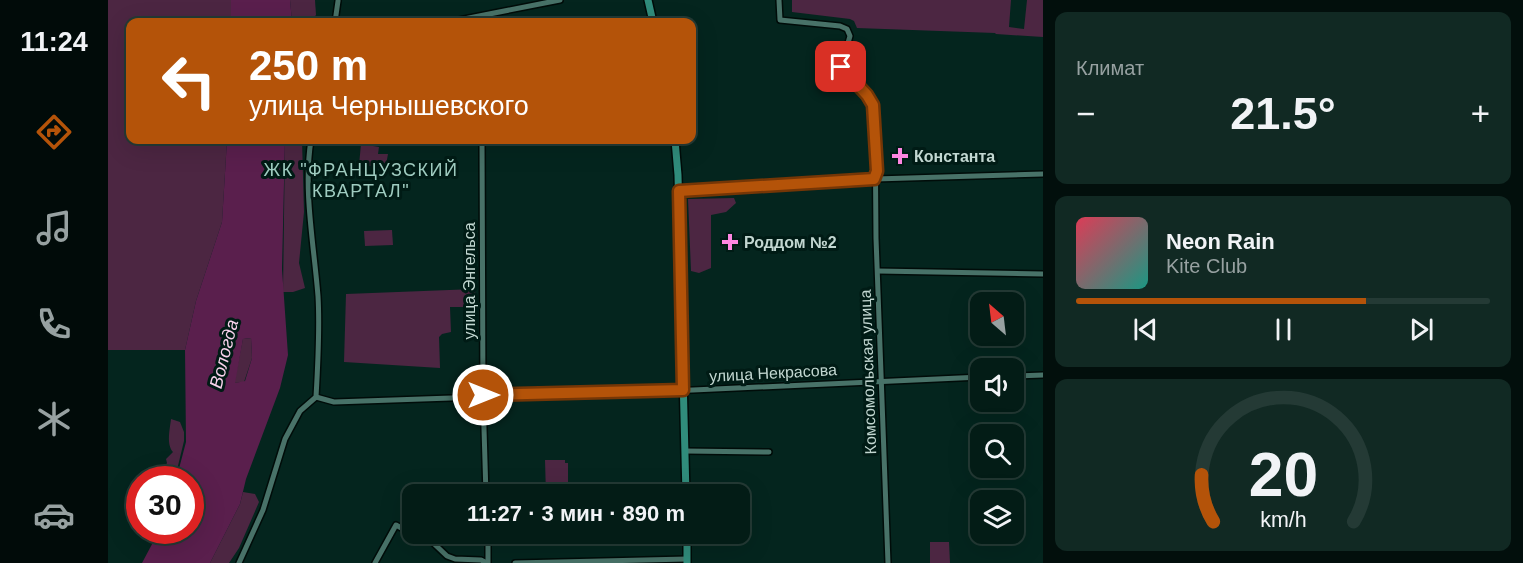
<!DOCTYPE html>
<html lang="ru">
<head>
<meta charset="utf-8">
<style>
	body { margin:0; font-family:Arial,sans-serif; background:#112923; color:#f1f3f6; height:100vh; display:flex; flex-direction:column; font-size:22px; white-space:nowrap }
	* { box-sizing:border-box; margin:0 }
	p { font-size:20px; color:#97a1a1 }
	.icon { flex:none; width:33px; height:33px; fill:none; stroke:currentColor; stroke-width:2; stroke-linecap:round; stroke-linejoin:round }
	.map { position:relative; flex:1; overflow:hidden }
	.side { display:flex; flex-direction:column; gap:12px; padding:12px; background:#020f0c; width:480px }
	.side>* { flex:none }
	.guide { position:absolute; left:18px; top:18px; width:570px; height:126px; border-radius:12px; box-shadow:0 6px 24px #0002,0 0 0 2px #243a35; background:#b45309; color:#fff; overflow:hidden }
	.needle { width:39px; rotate:332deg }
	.tools { position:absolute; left:862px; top:292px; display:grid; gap:12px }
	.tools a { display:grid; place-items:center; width:54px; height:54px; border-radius:12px; background:#031c16; box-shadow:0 6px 24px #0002,0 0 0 2px #243a35; font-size:30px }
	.speed { position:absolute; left:18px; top:466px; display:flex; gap:12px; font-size:30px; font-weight:700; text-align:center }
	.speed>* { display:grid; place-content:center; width:78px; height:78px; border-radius:50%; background:#031c16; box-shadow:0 6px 24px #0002,0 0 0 2px #243a35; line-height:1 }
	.speed .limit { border:9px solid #d22; background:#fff; color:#111 }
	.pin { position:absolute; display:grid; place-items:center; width:51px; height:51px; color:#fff; margin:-26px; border-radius:12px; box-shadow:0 3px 9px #0006 }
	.me { position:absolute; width:66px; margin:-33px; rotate:90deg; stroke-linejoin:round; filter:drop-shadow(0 0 4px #0008) }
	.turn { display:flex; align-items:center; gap:21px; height:126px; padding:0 24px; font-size:27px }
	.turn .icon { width:78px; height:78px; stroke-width:2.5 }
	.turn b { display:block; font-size:42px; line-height:51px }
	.big { font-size:45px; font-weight:700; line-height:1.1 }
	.side .tile { flex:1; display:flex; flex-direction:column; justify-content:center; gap:9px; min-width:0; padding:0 21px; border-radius:12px; background:#112923 }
	.side .dial { align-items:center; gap:0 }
	.dial svg { height:156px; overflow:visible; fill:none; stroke:#243a35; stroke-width:7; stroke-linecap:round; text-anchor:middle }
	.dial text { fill:#f1f3f6; stroke:none }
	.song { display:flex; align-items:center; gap:18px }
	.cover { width:72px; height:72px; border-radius:9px; background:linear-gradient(135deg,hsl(350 70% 55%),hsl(170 70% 35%)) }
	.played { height:6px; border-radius:3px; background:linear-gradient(90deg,#b45309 70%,#243a35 70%) }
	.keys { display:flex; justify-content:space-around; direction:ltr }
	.heat { display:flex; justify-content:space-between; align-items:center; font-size:33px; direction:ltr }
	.trip { position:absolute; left:294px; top:484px; width:348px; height:60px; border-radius:12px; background:#031c16; box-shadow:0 6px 24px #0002,0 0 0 2px #243a35; font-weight:700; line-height:60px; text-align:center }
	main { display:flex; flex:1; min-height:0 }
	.menu { display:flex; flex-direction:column; width:108px; justify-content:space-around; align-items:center; background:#010b09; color:#97a1a1 }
	.menu .icon { width:42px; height:42px }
	.menu .active { color:#b45309 }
	.menu b { font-size:27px; color:#f1f3f6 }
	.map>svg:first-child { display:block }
</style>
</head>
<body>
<main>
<nav class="menu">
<b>11:24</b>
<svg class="icon active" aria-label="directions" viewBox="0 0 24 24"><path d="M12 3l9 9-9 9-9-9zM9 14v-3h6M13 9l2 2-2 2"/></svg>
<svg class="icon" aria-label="music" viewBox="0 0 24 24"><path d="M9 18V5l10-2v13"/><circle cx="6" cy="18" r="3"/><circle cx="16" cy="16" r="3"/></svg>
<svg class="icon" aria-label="phone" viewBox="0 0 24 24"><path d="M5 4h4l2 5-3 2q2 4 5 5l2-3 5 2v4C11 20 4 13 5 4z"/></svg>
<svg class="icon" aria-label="climate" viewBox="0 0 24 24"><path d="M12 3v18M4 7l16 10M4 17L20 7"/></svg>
<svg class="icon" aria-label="car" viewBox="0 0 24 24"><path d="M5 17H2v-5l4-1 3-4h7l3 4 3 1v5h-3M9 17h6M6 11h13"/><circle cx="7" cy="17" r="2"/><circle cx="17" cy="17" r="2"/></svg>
</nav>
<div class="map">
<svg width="935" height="563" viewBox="0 0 935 563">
	<rect width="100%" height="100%" fill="#04251e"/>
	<g fill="#4c2642">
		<polygon points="0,0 123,0 123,22 22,22 22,140 119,140 114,222 88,301 77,350 0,350"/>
		<polygon points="182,0 207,0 208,15 202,22 184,22"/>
		<polygon points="684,0 903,0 901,27 916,29 919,0 935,0 935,37 888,34 887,33 749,28 746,21 742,19 684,12"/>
		<polygon points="177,140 194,140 196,212 191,263 197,288 185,292 175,292"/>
		<polygon points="253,144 271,147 270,154 280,154 278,165 273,167 251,165"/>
		<polygon points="626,198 628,203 618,212 603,215 603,268 591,273 583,271 580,199"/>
		<polygon points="284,230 285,245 257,246 256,231"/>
		<polygon points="367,289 368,307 342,307 343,332 334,334 331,337 332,368 236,362 238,294"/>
		<polygon points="143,338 144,358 136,382 126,383 135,339"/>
		<path d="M63,419L72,422L76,432V441L67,478L65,480H44L52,475L59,463L58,459L65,452C58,444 62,429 63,419Z"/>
		<polygon points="437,460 457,460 457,463 460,463 460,495 457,495 457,492 441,493 441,495 438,495"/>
		<polygon points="135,492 147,494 151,502 131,548 121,563 102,563 132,504"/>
		<polygon points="822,542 841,542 842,563 822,563"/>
	</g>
	<g fill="#5a1f4d" fill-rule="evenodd">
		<polygon points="123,0 182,0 184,22 123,22"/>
		<path d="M119,140H177L174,269L180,355L172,388L138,479L132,504L102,563H34L51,531H82V480H68L78,442L77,350L88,301L114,222ZM143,338L144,358L137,381L127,383L135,339Z"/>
	</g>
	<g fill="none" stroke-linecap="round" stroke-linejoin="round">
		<g stroke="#000c09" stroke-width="8">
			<g id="minor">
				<polyline points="671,0 672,20 732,26 739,29 742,36 733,67 759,95 767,112 768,238 780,563"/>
				<polyline points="227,22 230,1"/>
				<polyline points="349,22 351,20 452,0"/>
				<polyline points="374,140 375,395 378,495"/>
				<polyline points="571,191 767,179 935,174"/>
				<polyline points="770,271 935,274"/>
				<polyline points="906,376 935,375"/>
				<polyline points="208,397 226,402 585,390 873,377"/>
				<polyline points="577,451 661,452"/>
				<polyline points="305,534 321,539 339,556 347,559 373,560 379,563"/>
				<polyline points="380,534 380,563"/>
				<path d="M131,563L155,510L177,439L192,411L208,397C210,363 212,329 210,296C206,245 195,190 203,140"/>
				<polyline points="267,563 288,525 304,534"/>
				<polyline points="407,563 579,559"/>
			</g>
		</g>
		<g stroke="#000c09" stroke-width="10">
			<g id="major">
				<polyline points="540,0 545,22"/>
				<polyline points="567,140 570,175 578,495"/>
				<polyline points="579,534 579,563"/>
			</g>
		</g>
		<use href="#minor" stroke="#487268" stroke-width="5"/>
		<use href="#major" stroke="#308c7b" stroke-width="7"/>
	</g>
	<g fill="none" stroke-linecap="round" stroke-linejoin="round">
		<g stroke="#753606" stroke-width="15">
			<polyline id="route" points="375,395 575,390 571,191 766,179 769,171 765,105 759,95 733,67"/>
		</g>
		<use href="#route" stroke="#b45309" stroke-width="10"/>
	</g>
	<g fill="#fe86e1" stroke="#001b15" stroke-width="2">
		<path d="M789 147h6v6h6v6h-6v6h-6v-6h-6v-6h6z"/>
		<path d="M619 233h6v6h6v6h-6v6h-6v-6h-6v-6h6z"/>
	</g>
	<g text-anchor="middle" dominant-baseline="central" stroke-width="6" stroke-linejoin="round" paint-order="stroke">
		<g font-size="16" font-weight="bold" fill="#c2d7d1" stroke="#001b15" text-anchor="start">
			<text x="806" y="156">Константа</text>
			<text x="636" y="242">Роддом №2</text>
		</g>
		<g font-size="16" fill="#c2d7d1" stroke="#001b15">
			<text transform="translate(361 281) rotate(-90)">улица Энгельса</text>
			<text transform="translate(760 372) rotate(-92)">Комсомольская улица</text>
			<text transform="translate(665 373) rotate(-3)">улица Некрасова</text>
		</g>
		<g font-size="18" letter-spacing="1.5" fill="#9fccc0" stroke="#001b15">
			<text x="253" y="170">ЖК "ФРАНЦУЗСКИЙ<tspan x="253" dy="21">КВАРТАЛ"</tspan></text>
		</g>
		<g font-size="18" font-style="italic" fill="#f8d2ec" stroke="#001b15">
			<text transform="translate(116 354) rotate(-76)">Вологда</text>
		</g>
	</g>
</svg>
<div class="tools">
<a><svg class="needle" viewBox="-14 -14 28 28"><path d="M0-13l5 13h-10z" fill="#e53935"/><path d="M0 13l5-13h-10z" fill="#97a1a1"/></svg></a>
<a><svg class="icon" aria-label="sound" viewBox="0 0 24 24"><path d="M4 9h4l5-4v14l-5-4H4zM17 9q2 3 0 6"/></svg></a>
<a><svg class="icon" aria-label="search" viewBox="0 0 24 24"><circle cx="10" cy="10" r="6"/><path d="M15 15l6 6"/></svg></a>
<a><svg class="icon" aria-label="layers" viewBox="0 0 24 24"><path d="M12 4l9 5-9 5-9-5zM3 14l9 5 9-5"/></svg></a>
</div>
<div class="speed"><div class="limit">30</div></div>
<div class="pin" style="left:733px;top:67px;background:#d93025"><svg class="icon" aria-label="arrive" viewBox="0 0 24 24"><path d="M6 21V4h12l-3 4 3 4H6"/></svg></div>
<svg class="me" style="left:375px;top:395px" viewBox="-20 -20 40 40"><circle r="17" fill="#b45309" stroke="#fff" stroke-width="3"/><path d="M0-11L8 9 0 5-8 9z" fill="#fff"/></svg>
<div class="trip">11:27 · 3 мин · 890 m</div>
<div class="guide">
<div class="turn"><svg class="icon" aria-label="left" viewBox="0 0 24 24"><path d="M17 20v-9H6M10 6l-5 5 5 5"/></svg><div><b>250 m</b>улица Чернышевского</div></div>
</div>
</div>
<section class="side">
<div class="tile"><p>Климат</p>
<div class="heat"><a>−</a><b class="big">21.5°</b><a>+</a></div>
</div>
<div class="tile">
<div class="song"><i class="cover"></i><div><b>Neon Rain</b><p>Kite Club</p></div></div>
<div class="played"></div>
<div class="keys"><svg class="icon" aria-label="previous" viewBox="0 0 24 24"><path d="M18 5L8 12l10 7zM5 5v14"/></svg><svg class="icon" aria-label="pause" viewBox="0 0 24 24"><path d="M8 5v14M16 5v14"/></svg><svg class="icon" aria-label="next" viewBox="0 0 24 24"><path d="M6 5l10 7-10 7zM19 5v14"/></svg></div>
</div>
<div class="tile dial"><svg viewBox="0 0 100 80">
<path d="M14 69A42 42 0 1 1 86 69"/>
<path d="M14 69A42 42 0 0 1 8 45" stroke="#b45309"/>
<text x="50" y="56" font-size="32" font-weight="700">20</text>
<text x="50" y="72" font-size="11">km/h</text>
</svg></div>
</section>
</main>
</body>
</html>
